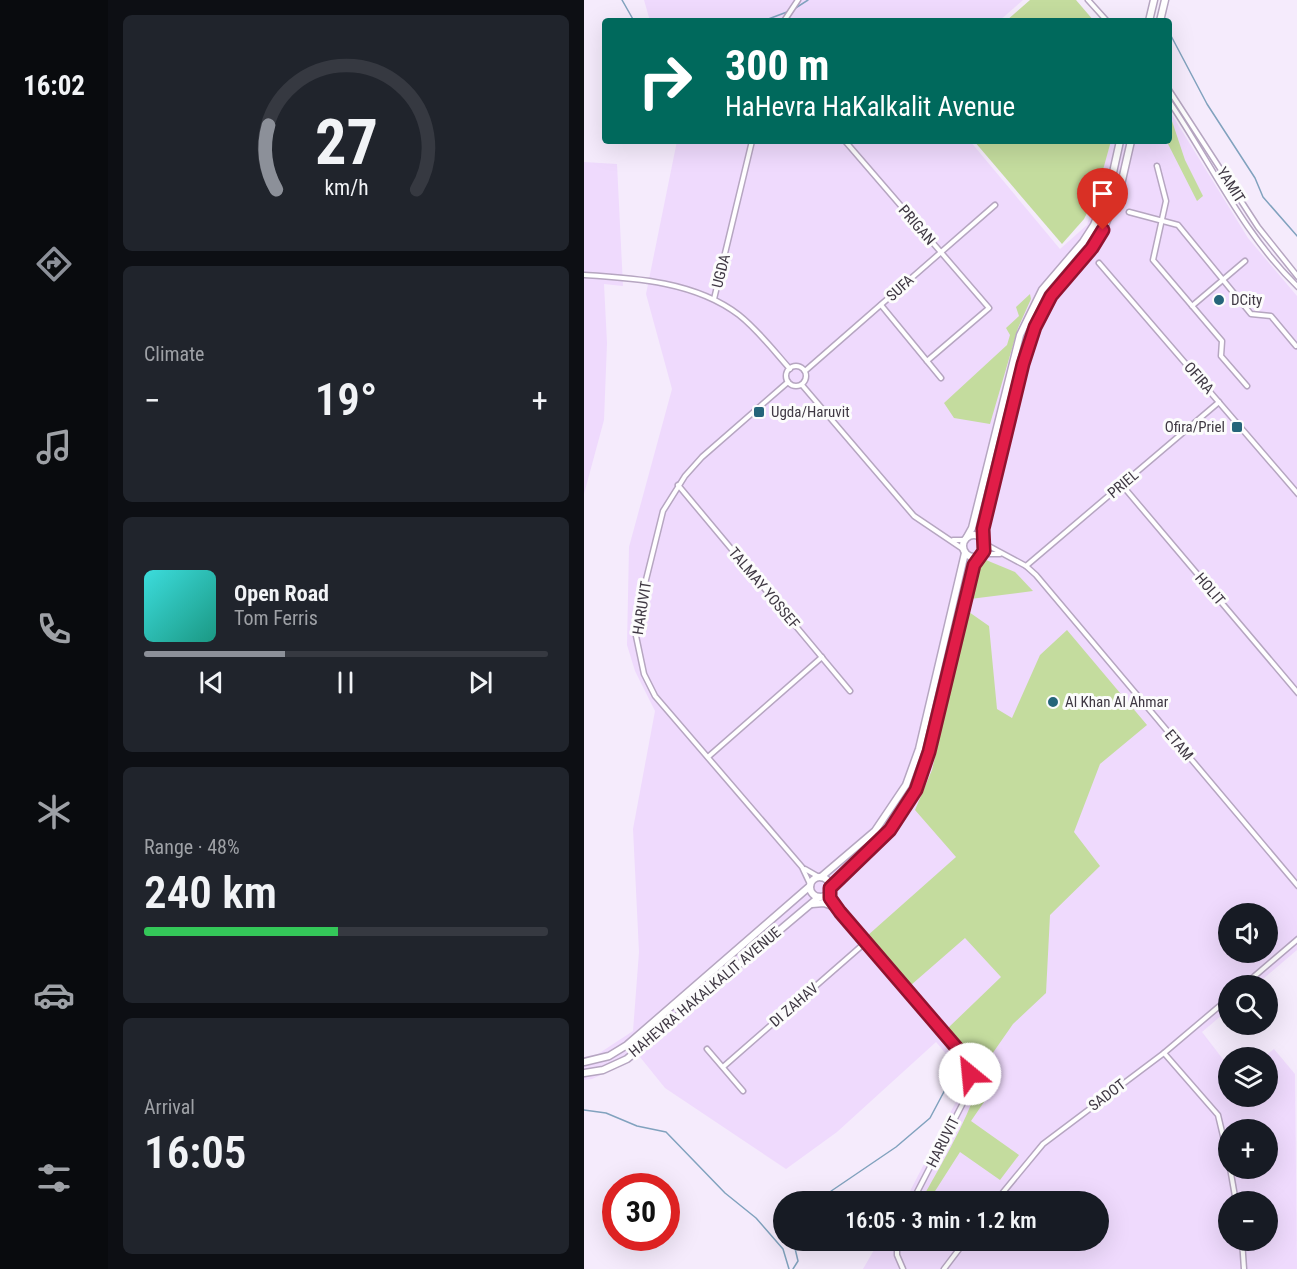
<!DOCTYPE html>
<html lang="en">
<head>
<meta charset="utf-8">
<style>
	body { margin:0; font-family:"Roboto Condensed",sans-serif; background:#20242c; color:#f1f3f6; height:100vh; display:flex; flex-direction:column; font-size:22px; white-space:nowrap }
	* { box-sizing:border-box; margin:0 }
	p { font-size:20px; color:#9ea1a6 }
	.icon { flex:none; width:33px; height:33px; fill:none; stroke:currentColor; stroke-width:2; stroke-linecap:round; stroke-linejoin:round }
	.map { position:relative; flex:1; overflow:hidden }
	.details { display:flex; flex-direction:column; gap:15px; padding:15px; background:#0d0f14; width:476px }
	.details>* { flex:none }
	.banner { position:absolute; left:18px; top:18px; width:570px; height:126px; border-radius:6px; box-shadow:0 6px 24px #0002; background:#00695c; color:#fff; overflow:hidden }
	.tools { position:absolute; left:634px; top:903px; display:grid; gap:12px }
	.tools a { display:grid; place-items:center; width:60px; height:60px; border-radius:50%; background:#171b24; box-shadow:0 6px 24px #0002; font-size:30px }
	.speed { position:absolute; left:18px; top:1173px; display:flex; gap:12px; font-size:30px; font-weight:700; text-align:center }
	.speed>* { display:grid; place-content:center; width:78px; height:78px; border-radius:50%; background:#171b24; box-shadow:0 6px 24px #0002; line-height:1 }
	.speed .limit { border:9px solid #d22; background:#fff; color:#111 }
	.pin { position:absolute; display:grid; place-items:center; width:51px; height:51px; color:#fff; margin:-62px -26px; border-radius:50% 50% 50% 0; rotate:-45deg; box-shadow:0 0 6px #0007 }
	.pin .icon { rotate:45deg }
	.me { position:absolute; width:66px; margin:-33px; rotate:332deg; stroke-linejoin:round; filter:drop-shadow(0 0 4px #0008) }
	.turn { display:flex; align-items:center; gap:21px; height:126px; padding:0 24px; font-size:27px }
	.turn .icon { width:78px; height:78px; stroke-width:2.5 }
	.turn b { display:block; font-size:42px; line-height:51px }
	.big { font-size:45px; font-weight:600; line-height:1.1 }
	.details .card { flex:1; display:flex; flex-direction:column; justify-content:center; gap:9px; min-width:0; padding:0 21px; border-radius:9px; background:#20242c }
	.details .dial { align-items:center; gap:0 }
	.dial svg { height:156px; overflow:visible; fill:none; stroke:#363941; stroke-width:7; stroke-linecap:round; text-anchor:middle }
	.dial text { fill:#f1f3f6; stroke:none }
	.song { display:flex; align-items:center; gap:18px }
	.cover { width:72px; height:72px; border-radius:9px; background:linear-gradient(135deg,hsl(180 70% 55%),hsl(170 70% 35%)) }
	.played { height:6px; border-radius:3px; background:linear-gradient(90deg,#8c9099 35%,#363941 35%) }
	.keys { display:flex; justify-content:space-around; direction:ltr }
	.heat { display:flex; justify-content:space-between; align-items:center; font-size:33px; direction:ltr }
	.charge { height:9px; border-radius:4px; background:linear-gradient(90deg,#34c759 48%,#363941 0) }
	.trip { position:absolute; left:189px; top:1191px; width:336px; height:60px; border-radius:30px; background:#171b24; box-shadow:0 6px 24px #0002; font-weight:600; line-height:60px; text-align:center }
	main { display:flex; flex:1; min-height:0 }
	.tab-bar { display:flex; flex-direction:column; width:108px; justify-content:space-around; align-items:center; background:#090b0e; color:#9ea1a6 }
	.tab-bar .icon { width:42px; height:42px }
	.tab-bar .current { color:#8c9099 }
	.tab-bar b { font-size:27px; color:#f1f3f6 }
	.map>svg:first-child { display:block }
</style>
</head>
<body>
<main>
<nav class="tab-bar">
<b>16:02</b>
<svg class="icon current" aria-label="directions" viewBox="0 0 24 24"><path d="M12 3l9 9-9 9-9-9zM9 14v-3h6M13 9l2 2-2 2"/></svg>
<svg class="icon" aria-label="music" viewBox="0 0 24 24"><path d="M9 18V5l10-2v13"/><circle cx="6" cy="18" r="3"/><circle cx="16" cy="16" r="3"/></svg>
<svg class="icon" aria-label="phone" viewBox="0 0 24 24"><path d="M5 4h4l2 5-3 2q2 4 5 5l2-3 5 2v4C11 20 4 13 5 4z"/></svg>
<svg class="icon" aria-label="climate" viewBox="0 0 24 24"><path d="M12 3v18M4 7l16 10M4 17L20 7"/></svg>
<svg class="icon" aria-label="car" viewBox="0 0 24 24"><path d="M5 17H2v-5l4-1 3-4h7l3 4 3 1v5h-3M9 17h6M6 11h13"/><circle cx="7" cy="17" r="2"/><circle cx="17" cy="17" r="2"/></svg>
<svg class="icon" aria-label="filters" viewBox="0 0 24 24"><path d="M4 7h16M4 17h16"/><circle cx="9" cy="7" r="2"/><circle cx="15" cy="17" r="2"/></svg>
</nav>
<section class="details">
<div class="card dial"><svg viewBox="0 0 100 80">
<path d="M14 69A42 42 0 1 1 86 69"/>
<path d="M14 69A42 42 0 0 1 10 36" stroke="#8c9099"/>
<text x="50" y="56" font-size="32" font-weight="700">27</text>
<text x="50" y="72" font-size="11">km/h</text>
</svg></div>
<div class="card"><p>Climate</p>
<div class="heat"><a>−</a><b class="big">19°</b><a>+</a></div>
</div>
<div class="card">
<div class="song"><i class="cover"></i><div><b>Open Road</b><p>Tom Ferris</p></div></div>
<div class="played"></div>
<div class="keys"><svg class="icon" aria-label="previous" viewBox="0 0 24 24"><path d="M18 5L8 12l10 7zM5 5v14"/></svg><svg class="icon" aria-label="pause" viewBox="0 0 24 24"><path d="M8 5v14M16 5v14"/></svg><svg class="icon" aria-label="next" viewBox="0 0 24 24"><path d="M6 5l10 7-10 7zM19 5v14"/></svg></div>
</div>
<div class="card"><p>Range · 48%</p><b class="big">240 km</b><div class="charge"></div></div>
<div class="card"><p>Arrival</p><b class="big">16:05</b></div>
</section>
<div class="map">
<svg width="714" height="1269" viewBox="0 0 714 1269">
	<rect width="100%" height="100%" fill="#f5ebfc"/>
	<g fill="#efdafd" fill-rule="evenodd">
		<polygon points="60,0 439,0 415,21 66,21"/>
		<path d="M585,110L664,238L713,296V950L672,985L645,986V1009L618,1032L645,1067V1096H684V1058L680,1057L690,1049L711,1074L713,1269H279L290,1250L301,1241L514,1240V1202L321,1201L381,1084L374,1068L352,1042L253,1132L202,1169L81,1088L56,1057L8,1079L0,1080V1057L14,1054L49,1031L55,952L49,829L71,711L51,671L43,645L45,547L88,389L62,294L93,141H386L476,249L503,225L527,141H585ZM645,914H684V952H645ZM645,1130H684V1168H645ZM645,1202H684V1240H645Z"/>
		<polygon points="0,162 33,164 39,286 20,284 23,343 20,420 0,494"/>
	</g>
	<g fill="#c4dc9e">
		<polygon points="446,0 492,0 510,21 422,21"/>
		<polygon points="585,112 601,160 619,196 613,201 583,142"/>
		<polygon points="390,141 527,141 512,195 500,219 478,244"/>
		<polygon points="446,294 447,299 434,328 406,424 370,418 360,403 423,345 426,335 422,328 435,316 432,307"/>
		<polygon points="402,560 431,572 449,591 386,599 396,565"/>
		<path d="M385,612L405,626L413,709L428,718L456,655L483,630L563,725L516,764L490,832L516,866L466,915L462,993L429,1024L406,1057L411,1086L387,1121L435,1155L416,1180L376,1152L346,1199L348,1201H337C350,1177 398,1098 393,1075C389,1056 376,1043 364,1028L417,977L381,938L327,985L283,936L372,857L331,810L348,770Z"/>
	</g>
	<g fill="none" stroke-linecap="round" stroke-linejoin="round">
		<g stroke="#81a2be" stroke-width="1.5">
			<polyline points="38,0 50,21"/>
			<polyline points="210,9 224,0"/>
			<polyline points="179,21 203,12"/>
			<polyline points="585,32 623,104 671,178 679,197 714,237"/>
			<polyline points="0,1110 22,1113 53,1126 82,1132 141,1193 172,1218 199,1249 205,1269"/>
			<polyline points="231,1202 312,1147 346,1118 363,1086"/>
			<polyline points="209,1240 214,1261 209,1269"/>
		</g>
		<g stroke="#b6a6c1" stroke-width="7">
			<g id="street">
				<polyline points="504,0 523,21"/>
				<polyline points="200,21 214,0"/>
				<polyline points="585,90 674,227 714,277"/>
				<path d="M585,101C627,163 659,234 714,287"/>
				<polyline points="261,141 405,308 343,361"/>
				<polyline points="573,166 582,201 569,260 638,341 637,356 663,386"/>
				<polyline points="545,212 594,225 667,314 687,316 712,346"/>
				<polyline points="515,263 714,494"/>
				<path d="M0,275C52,278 112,282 155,315C174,330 190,351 206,369"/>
				<polyline points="130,299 168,141"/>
				<polyline points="297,305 357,378"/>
				<polyline points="608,306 661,261"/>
				<circle cx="212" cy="376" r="10"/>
				<polyline points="221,371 411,205"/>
				<polyline points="204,382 118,457 101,476 79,511 55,608 52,636 60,674 71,696 218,867 226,884"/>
				<polyline points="218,385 330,516 379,549"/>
				<polyline points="94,485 266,691"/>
				<polyline points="538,485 714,693"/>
				<polyline points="369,540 380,540"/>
				<polyline points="401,544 442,566 452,575 714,886"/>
				<polyline points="398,554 416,554"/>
				<polyline points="442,566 635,402"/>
				<polyline points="124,757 238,657"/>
				<polyline points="221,869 235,877"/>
				<path d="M246,890V898L256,912L372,1047C386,1065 390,1080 380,1101L328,1202"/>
				<polyline points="659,986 714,939"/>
				<polyline points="123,1049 159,1091"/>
				<polyline points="580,1053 634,1115 645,1161"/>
				<polyline points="139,1067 282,942"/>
				<polyline points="646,1168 652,1202"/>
				<polyline points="411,1202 459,1144 580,1053 645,998"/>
				<polyline points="313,1240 313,1255 319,1269"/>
				<polyline points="658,1240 660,1269"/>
				<polyline points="360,1269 382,1240"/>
			</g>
		</g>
		<g stroke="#b6a6c1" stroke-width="9">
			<g id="secondary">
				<polyline points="565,21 570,0"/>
				<polyline points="576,21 581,0"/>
				<circle cx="390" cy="546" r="11"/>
				<polyline points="383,537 388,528 436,335 458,290 499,242 510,225 526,186 536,141"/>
				<polyline points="399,540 399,529 447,339 467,296 508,248 519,230 536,189 547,141"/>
				<circle cx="236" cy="887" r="10"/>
				<polyline points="237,877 291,831 322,785 335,749 381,553"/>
				<polyline points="246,888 306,830 332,790 345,752 390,565 395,556"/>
				<polyline points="228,904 240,903 251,907"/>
				<polyline points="0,1062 25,1056 43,1045 226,886"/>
				<polyline points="0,1073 19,1070 43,1059 235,897"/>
			</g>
		</g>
		<use href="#street" stroke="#fff" stroke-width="4"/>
		<use href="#secondary" stroke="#fff" stroke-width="6"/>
	</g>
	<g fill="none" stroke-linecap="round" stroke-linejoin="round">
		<g stroke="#92132f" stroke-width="15">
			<polyline id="route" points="386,1074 384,1065 372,1047 256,912 246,898 246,888 306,830 332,790 345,752 390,565 400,551 399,529 439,364 451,327 467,296 508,248 519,230"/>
		</g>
		<use href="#route" stroke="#e11d48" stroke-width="10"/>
	</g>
	<g fill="#25657a" stroke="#fcfcfc" stroke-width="2">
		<circle cx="635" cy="300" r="6"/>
		<rect x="169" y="406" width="12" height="12" rx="3"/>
		<rect x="647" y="421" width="12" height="12" rx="3"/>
		<circle cx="469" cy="702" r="6"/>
	</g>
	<g text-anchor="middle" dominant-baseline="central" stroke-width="6" stroke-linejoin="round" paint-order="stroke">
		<g font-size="15" fill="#3f3843" stroke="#fcfcfc">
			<text transform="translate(647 185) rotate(58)">YAMIT</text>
			<text transform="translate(333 225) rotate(49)">PRIGAN</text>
			<text transform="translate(137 271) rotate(-76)">UGDA</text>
			<text transform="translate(316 288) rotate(-42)">SUFA</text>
			<text transform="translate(615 378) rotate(49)">OFIRA</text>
			<text transform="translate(539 484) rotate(-40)">PRIEL</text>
			<text transform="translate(180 588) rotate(50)">TALMAY YOSSEF</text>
			<text transform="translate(626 589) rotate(50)">HOLIT</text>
			<text transform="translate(58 608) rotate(-81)">HARUVIT</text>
			<text transform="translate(595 745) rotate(50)">ETAM</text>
			<text transform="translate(121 992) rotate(-40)">HAHEVRA HAKALKALIT AVENUE</text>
			<text transform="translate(210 1005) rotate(-41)">DI ZAHAV</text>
			<text transform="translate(523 1095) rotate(-37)">SADOT</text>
			<text transform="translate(359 1142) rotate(-63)">HARUVIT</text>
		</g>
		<g font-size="15" fill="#3f3843" stroke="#fcfcfc" text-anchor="start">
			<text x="647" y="300">DCity</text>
			<text x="187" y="412">Ugda/Haruvit</text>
			<text x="641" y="427" text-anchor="end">Ofira/Priel</text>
			<text x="481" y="702">Al Khan Al Ahmar</text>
		</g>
	</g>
</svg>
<div class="tools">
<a><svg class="icon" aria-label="sound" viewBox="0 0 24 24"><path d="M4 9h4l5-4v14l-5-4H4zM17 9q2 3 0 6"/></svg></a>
<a><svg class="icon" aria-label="search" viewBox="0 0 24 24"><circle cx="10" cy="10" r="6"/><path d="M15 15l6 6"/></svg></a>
<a><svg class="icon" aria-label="layers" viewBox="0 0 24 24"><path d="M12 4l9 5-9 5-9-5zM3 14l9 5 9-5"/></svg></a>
<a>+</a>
<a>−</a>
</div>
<div class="speed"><div class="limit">30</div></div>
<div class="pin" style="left:519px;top:230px;background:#d93025"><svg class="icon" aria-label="arrive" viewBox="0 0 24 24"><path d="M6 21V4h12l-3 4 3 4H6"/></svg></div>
<svg class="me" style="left:386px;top:1074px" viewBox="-20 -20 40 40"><circle r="19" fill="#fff"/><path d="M0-13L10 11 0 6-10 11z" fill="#e11d48"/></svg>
<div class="trip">16:05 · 3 min · 1.2 km</div>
<div class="banner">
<div class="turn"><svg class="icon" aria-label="right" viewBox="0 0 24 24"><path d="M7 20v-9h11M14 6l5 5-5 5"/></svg><div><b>300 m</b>HaHevra HaKalkalit Avenue</div></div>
</div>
</div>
</main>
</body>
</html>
